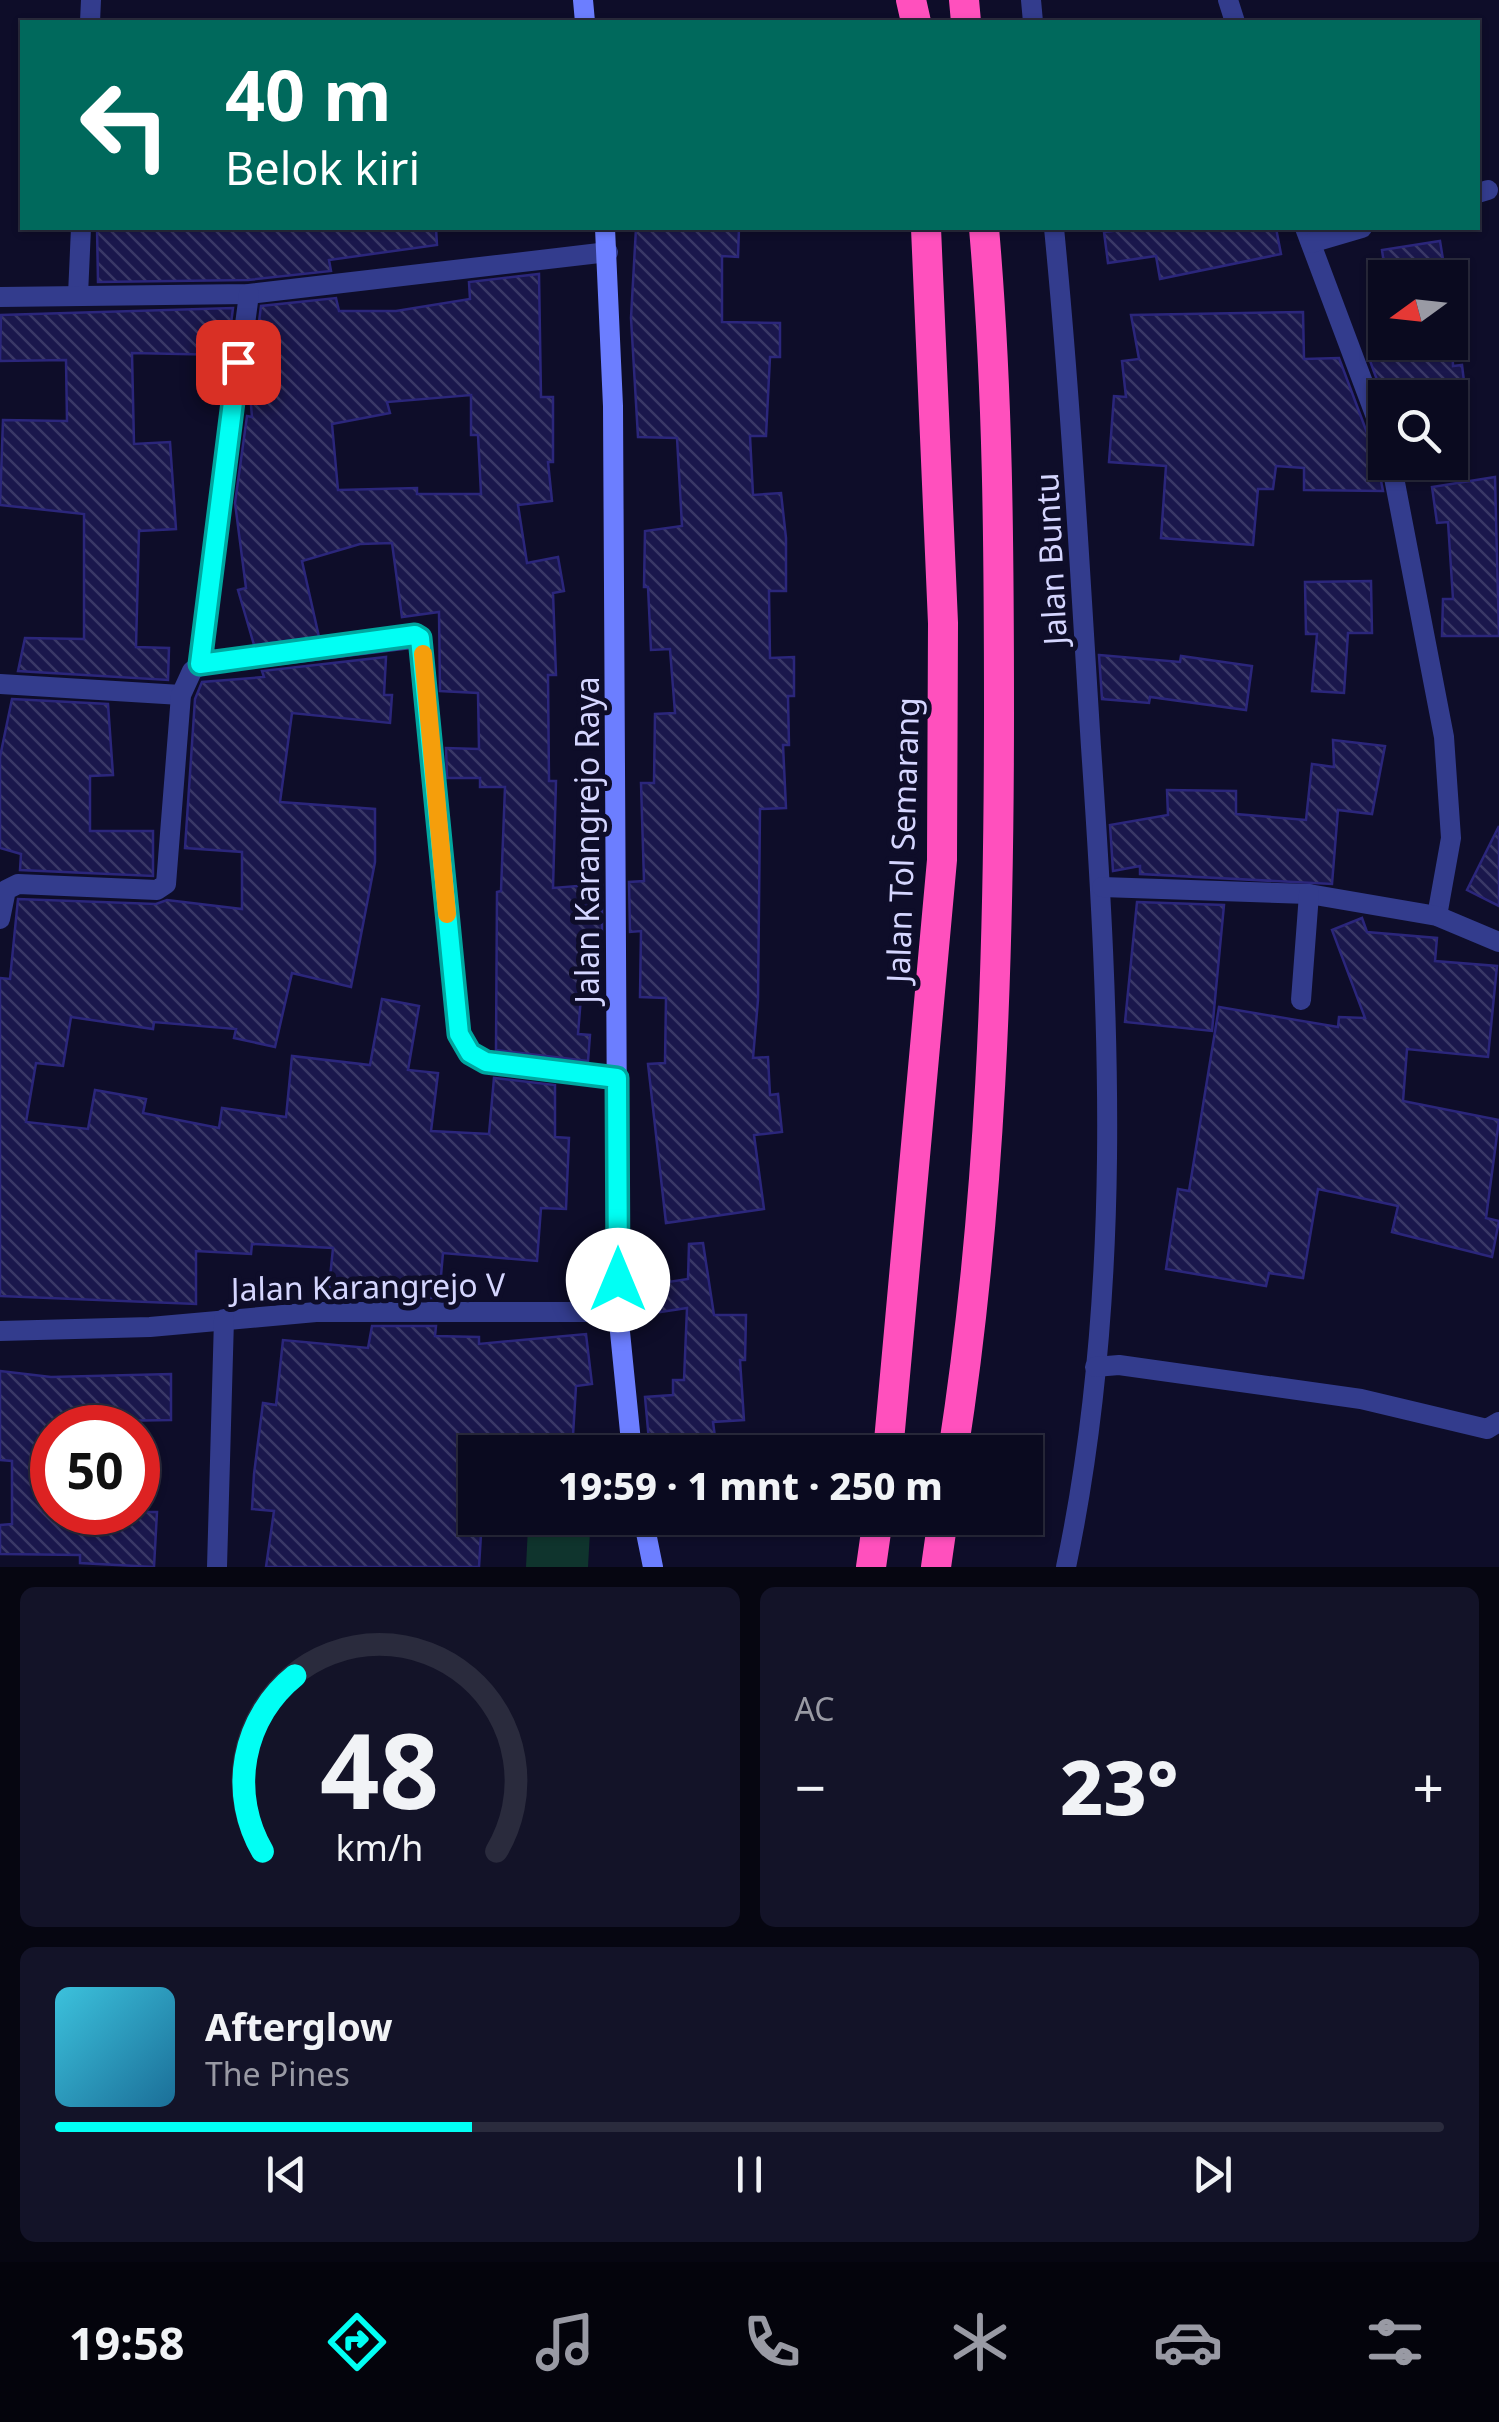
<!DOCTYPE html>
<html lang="id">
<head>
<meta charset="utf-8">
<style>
	body { margin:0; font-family:"Noto Sans",sans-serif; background:#131328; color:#f1f3f6; height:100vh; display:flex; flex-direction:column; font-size:38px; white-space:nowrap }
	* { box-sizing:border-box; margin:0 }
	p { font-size:32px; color:#999aa4 }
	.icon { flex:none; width:55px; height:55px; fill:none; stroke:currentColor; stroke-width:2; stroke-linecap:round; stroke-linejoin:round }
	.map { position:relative; height:1567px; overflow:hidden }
	.side { display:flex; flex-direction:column; gap:20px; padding:20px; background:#060611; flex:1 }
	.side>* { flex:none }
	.top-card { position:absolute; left:20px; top:20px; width:1460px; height:210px; border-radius:0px; box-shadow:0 2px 8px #0004,0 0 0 2px #2a2b3d; background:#00695c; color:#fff; overflow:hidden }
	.needle { width:65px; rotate:255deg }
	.controls { position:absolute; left:1368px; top:260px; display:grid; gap:20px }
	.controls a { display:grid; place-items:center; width:100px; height:100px; border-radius:0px; background:#0a0a1f; box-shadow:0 2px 8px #0004,0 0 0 2px #2a2b3d; font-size:50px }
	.speed { position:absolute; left:30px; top:1405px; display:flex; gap:20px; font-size:50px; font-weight:700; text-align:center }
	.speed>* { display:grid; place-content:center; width:130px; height:130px; border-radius:50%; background:#0a0a1f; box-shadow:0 2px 8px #0004,0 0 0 2px #2a2b3d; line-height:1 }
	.speed .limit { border:15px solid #d22; background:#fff; color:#111 }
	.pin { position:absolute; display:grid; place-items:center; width:85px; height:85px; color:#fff; margin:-42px; border-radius:20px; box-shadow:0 5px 15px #0006 }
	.me { position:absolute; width:110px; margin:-55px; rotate:0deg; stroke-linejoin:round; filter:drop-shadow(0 0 8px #0008) }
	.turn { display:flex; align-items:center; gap:35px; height:210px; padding:0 40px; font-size:45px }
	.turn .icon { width:130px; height:130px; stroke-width:2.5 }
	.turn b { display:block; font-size:70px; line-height:85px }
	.big { font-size:75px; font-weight:800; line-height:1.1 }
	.side .widget { flex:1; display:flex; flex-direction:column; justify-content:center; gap:15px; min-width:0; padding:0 35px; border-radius:15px; background:#131328 }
	.side .dial { align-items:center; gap:0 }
	.dial svg { height:260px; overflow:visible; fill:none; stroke:#2a2b3d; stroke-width:7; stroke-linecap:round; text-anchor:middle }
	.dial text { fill:#f1f3f6; stroke:none }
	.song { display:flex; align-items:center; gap:30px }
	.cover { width:120px; height:120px; border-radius:15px; background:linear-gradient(135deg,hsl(190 70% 55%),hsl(200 70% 35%)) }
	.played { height:10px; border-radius:5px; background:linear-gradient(90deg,#01fff4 30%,#2a2b3d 30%) }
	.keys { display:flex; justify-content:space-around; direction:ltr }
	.heat { display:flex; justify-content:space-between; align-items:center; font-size:55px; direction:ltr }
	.side .tiles { flex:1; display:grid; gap:20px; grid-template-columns:1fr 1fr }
	.widget:last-child { grid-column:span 2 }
	.trip { position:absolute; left:458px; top:1435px; width:585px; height:100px; border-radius:0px; background:#0a0a1f; box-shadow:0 2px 8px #0004,0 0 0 2px #2a2b3d; font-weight:800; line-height:100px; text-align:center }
	.menu { display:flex; height:160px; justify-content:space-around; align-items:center; background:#04040c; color:#999aa4 }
	.menu .icon { width:70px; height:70px }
	.menu .on { color:#01fff4 }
	.menu b { font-size:45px; color:#f1f3f6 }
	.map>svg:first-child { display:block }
</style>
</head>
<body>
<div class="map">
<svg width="1499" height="1567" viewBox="0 0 1499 1567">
	<defs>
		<pattern id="building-back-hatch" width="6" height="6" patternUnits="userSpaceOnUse" patternTransform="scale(2.5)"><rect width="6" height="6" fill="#1a174c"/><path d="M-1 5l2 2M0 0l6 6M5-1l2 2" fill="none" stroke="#3a3867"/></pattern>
	</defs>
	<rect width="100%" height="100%" fill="#0e0d29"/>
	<polygon fill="#0f342d" points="528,1527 590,1531 588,1567 526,1567"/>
	<g fill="url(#building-back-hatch)" stroke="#2b267b" stroke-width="2.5" fill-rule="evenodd">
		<polygon points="97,228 436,228 437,245 329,260 331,271 248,280 98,282"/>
		<polygon points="636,228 739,228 738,257 722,256 722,322 780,323 780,357 770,357 766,436 750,436 753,495 781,493 786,538 786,591 769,591 770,658 794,657 794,696 788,696 789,745 783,745 786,808 760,809 758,1000 753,1058 768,1057 770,1095 778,1094 782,1132 754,1135 764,1209 666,1223 648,1064 665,1063 666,998 640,997 641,931 630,932 629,882 644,881 641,783 654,783 655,714 675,713 670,649 651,650 648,587 644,587 645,531 682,526 677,438 638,437 631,318"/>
		<polygon points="1138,228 1276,228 1281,254 1160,279 1156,256 1108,263 1104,232"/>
		<polygon points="1440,241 1446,278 1386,278 1382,250"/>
		<path d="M539,274L541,397H553V462H548L552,501L518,505L527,563L558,557L564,591L553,593L556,675H548L549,781H556L553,888L602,884V934L586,935L578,1034L590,1035L588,1061L496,1050L497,892L501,891L505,787H480V778H447L446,748L479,749L478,693L440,691L439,612L402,617L392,543L360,544L302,561L319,637L254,645L238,590L246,588L235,503L247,416L252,417L250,393L261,306L336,298L339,311H396L470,299L469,282ZM471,395V435H478L481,494H417V488L338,490L332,424L390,413L387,402Z"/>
		<polygon points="233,308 227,355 132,353 134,444 170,442 176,529 139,531 136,647 169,648 168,680 18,671 25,638 84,639 84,514 0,505 3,420 67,421 66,360 0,361 1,315"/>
		<polygon points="1303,312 1304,359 1339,358 1372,446 1380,454 1378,465 1383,491 1304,490 1304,468 1276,466 1273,489 1258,489 1253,545 1161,538 1166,466 1109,462 1114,396 1126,397 1122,361 1139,359 1131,315"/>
		<polygon points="1387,342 1452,342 1453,366 1462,365 1466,398 1385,398 1385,402 1369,358 1388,358"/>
		<polygon points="1495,477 1499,636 1442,636 1443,599 1453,599 1448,522 1437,523 1432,487"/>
		<polygon points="1371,581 1372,633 1348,633 1344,693 1312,691 1317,634 1306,634 1305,582"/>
		<polygon points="1099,655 1180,662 1181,656 1252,666 1246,710 1150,697 1149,703 1102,699"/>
		<polygon points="386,657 384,695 392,695 390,723 292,713 280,802 375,809 375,862 351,987 292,973 275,1047 234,1038 236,1029 154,1022 153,1029 71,1017 63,1066 36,1063 26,1122 88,1129 95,1090 146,1099 143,1113 219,1128 222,1108 286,1117 292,1056 370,1065 382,999 419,1006 408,1070 438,1073 431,1131 489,1134 494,1078 555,1085 555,1137 569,1138 566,1209 541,1208 537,1261 443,1253 439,1298 376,1298 377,1293 329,1288 333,1248 252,1244 251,1254 196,1251 196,1304 0,1296 0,978 10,979 18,899 156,904 167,900 242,909 242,852 185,848 195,699 202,682 264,677 262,671"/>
		<polygon points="12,699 108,704 113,775 90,776 90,831 153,831 153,876 20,870 21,854 0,848 0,757"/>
		<polygon points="1333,740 1385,746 1372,814 1338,810 1332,884 1140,874 1140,866 1113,871 1110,825 1168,815 1167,790 1236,791 1236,814 1306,820 1312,764 1334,767"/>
		<polygon points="1499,826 1499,906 1467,890"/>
		<polygon points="1137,902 1224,905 1212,1031 1125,1022"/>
		<polygon points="1362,918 1367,932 1437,938 1435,961 1497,966 1488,1057 1407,1049 1403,1101 1499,1120 1486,1218 1499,1221 1492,1257 1392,1232 1398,1206 1318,1189 1303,1278 1269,1273 1266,1286 1166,1269 1178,1189 1189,1191 1219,1007 1338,1027 1339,1017 1365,1018 1332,930"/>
		<polygon points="703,1243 714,1315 746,1315 745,1360 740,1360 744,1420 713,1422 717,1452 650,1452 645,1397 673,1395 673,1380 684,1380 687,1308 660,1312 655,1284 688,1279 689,1244"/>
		<polygon points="372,1326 436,1326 435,1336 479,1337 479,1344 586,1334 592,1384 576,1386 572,1452 475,1452 475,1518 482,1518 479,1567 266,1567 274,1511 252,1509 254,1474 263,1403 276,1405 283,1340 368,1348"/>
		<polygon points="0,1371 51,1377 171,1374 171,1420 50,1422 43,1512 157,1512 154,1567 80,1563 80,1555 0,1554 0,1525 12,1524 12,1461 0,1460"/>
	</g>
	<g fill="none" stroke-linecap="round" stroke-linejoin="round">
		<g stroke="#333c8d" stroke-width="20">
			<polyline points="1031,0 1033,22"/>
			<polyline points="1228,0 1235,22"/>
			<polyline points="90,22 91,0"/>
			<polyline points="1478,193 1488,190"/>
			<path d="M1054,228C1071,401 1080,574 1091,747C1110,1021 1123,1296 1066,1567"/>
			<polyline points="1305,228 1385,441"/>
			<polyline points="1311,243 1362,228"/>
			<polyline points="78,295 81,228"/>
			<polyline points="0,297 249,294 608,252"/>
			<polyline points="1391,462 1444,737 1451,838 1437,916"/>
			<path d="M200,665L420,638L456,1022C460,1041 468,1057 486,1063L617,1078"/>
			<polyline points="0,684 181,695"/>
			<polyline points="1102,887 1309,894 1437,916 1499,942"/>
			<polyline points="0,919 6,890 18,884 157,890 166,884 181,695 192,671 200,665 249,294"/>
			<polyline points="1301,1000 1309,894"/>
			<polyline points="0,1331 150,1327 316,1312 618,1312"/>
			<polyline points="1095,1367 1119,1365 1361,1399 1487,1429 1499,1422"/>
			<polyline points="217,1567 224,1319"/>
		</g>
		<g stroke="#6c7eff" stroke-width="20">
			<polyline points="583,0 585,22"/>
			<polyline points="605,228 613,406 618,1312 632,1452"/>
			<polyline points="643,1518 653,1567"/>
		</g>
		<g stroke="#ff50bd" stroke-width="30">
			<polyline points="911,0 916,22"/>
			<polyline points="964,0 966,22"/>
			<polyline points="888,1452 942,860 943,623 926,228"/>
			<path d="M953,1452C991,1208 999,959 999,712C999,550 998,389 984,228"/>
			<polyline points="871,1567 878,1518"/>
			<polyline points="936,1567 943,1518"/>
		</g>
	</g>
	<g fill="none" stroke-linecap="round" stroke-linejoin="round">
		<g stroke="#01a69f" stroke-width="25">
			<polyline id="route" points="238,362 200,664 415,635 420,638 459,1034 470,1053 486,1062 617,1078 618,1280"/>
		</g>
		<use href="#route" stroke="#01fff4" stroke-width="18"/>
		<polyline stroke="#f59e0b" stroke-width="18" points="423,654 447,914"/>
	</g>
	<g text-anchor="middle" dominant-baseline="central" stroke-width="10" stroke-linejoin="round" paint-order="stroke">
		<g font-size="32" fill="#d5d6ff" stroke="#0e0d29">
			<text transform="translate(1050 559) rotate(-93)">Jalan Buntu</text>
			<text transform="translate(586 840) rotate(-90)">Jalan Karangrejo Raya</text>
			<text transform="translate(902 840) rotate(-88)">Jalan Tol Semarang</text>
			<text transform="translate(368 1286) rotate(-1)">Jalan Karangrejo V</text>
		</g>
	</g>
</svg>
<div class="controls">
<a><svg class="needle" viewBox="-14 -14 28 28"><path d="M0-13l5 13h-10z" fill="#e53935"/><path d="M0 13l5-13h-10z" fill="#999aa4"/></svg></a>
<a><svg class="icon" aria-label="search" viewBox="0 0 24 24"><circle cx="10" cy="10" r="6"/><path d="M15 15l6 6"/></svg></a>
</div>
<div class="speed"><div class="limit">50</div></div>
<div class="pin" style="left:238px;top:362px;background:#d93025"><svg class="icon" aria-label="arrive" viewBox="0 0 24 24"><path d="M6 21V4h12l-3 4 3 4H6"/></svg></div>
<svg class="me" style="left:618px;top:1280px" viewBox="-20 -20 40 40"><circle r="19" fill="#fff"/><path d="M0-13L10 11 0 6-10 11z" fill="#01fff4"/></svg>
<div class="trip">19:59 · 1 mnt · 250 m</div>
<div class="top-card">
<div class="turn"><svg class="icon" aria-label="left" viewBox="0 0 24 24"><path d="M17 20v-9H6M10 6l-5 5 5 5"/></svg><div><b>40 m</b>Belok kiri</div></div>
</div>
</div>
<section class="side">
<div class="tiles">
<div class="widget dial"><svg viewBox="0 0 100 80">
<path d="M14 69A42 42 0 1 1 86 69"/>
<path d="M14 69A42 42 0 0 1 24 15" stroke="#01fff4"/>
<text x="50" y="56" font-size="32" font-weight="700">48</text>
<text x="50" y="72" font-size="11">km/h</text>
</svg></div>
<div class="widget"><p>AC</p>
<div class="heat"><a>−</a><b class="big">23°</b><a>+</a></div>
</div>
<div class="widget">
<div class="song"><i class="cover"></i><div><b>Afterglow</b><p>The Pines</p></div></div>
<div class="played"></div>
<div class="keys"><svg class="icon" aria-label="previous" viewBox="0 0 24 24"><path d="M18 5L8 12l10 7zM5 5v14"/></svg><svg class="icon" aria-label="pause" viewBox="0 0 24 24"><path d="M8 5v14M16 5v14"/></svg><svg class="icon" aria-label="next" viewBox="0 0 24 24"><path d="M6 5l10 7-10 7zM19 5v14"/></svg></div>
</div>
</div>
</section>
<nav class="menu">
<b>19:58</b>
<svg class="icon on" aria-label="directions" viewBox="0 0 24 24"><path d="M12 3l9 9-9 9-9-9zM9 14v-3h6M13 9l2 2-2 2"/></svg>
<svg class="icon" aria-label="music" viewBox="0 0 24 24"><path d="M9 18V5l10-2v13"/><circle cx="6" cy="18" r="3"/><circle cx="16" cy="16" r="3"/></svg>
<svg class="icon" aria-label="phone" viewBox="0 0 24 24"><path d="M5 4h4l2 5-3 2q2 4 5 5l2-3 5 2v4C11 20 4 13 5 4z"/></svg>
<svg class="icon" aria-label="climate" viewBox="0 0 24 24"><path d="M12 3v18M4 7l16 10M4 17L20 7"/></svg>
<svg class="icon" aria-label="car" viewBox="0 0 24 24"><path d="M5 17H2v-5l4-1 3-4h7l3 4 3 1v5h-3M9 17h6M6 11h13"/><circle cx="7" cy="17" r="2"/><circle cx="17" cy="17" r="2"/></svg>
<svg class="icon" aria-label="filters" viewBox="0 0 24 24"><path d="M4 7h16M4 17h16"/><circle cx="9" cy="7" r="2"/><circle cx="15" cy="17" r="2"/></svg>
</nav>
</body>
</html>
